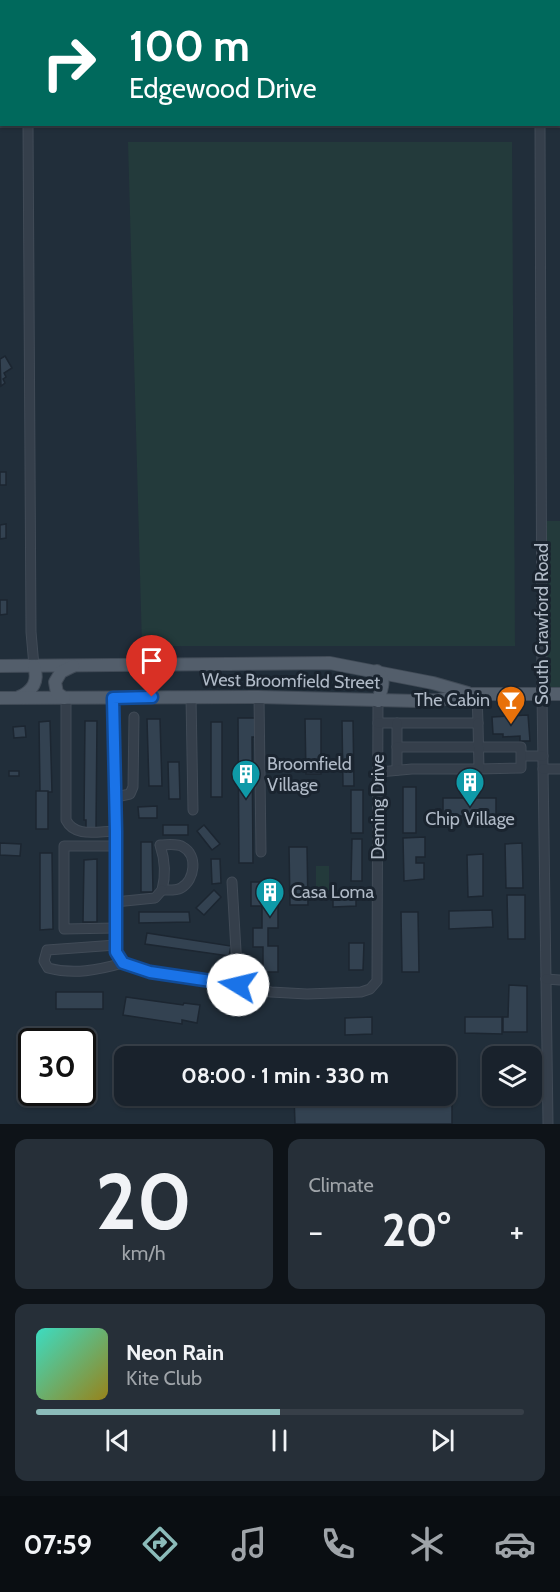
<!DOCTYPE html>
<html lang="en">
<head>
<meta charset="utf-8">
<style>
	body { margin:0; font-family:Cabin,sans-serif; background:#262f38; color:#f1f3f6; height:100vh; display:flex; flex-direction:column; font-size:22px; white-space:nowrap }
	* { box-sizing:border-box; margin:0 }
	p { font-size:20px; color:#9fa4a9 }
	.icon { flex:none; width:33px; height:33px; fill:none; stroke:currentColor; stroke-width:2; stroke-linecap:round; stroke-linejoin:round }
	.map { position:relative; height:1124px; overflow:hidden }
	.details { display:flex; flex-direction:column; gap:15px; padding:15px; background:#0e1318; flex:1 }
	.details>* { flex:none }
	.banner { position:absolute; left:0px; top:0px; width:561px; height:126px; box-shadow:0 2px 4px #0004,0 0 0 2px #373f48; background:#00695c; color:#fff; overflow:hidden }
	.fabs { position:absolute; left:482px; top:1046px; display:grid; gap:12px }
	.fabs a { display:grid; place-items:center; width:60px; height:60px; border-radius:12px; background:#19222c; box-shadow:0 2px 4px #0004,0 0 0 2px #373f48; font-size:30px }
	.speed { position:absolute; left:18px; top:1028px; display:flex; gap:12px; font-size:30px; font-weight:700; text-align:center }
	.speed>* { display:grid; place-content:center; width:78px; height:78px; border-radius:50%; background:#19222c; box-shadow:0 2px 4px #0004,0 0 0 2px #373f48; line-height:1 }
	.speed .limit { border:3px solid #111; border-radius:9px; background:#fff; color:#111 }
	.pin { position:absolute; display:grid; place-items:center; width:51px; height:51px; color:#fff; margin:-62px -26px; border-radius:50% 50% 50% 0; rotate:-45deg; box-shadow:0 0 6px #0007 }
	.pin .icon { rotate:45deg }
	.me { position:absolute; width:66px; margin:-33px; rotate:279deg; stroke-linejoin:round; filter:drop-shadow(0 0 4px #0008) }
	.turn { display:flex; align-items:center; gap:21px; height:126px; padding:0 30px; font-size:27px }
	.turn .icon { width:78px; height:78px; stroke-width:2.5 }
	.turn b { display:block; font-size:42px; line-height:51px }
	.big { font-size:45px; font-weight:800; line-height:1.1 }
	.details .tile { flex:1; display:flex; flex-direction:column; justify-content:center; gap:9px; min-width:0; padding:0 21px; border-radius:12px; background:#262f38 }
	.details .dial { align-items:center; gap:0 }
	.dial b { font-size:78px; line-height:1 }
	.song { display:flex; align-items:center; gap:18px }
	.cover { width:72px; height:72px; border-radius:9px; background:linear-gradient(135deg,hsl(170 70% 55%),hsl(50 70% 35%)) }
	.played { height:6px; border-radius:3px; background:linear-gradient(90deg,#8bbbb9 50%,#373f48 50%) }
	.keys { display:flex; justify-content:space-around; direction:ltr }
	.heat { display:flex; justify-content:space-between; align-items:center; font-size:33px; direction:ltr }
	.details .tiles { flex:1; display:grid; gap:15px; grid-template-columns:1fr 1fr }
	.tile:last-child { grid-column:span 2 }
	.trip { position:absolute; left:114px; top:1046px; width:342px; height:60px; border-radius:12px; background:#19222c; box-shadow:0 2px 4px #0004,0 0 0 2px #373f48; font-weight:800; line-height:60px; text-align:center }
	.tabs { display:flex; height:96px; justify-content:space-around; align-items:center; background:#0a0e12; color:#9fa4a9 }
	.tabs .icon { width:42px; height:42px }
	.tabs .active { color:#8bbbb9 }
	.tabs b { font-size:27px; color:#f1f3f6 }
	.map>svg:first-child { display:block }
</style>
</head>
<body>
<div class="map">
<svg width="560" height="1124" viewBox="0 0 560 1124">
	<rect width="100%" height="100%" fill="#212e3a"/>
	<g fill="#233a3b">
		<polygon points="128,142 512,142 515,646 142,646"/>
		<polygon points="542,521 560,521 560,691 541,691"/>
		<rect x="316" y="866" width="13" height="24"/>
	</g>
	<g fill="#334251" stroke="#1c2631" stroke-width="1.5">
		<polygon points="5,356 12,368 4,373 6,377 3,379 5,383 1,386 0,359"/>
		<rect x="0" y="472" width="6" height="13"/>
		<polygon points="6,524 6,538 0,539 0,525"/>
		<polygon points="0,600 7,600 7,614 0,615"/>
		<polygon points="528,715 530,741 520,741 520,736 503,737 503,734 493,734 492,717"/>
		<polygon points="238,718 259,718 259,737 252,737 253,863 239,863"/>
		<polygon points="147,719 160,719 162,786 149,786"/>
		<polygon points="305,719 321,719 321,774 306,774"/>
		<polygon points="50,721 52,792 40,792 39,722"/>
		<polygon points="85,721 97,721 96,829 86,829 86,820 84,820"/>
		<polygon points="342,721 353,721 354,786 343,786"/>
		<rect x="211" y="722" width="11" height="75"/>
		<polygon points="25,726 26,737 14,738 13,727"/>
		<polygon points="168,762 179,762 180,799 169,799"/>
		<rect x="9" y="771" width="10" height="5"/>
		<rect x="403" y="787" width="13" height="46"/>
		<rect x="351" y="790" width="12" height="43"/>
		<rect x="36" y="791" width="12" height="38"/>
		<rect x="443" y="798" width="53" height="18"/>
		<polygon points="157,806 157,818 139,818 138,807"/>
		<rect x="163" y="825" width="25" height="10"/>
		<polygon points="204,825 220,844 212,850 197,831"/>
		<polygon points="425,837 425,857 416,857 416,863 424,863 424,879 404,881 403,838"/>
		<polygon points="352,839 362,839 362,881 351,881"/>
		<polygon points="141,842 152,842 153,892 141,892"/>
		<polygon points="0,843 21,844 20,856 0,855"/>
		<polygon points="522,843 523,888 506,888 505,844"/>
		<polygon points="289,847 307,847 308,905 290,905"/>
		<polygon points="40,853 52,853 53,929 40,930"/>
		<polygon points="483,854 483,896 468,897 467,855"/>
		<polygon points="97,859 97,922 83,922 84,860"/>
		<polygon points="211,859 220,859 221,883 212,884"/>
		<polygon points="251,882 266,882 266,905 278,905 278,928 268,928 268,946 278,946 278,972 263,972 263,947 253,947 253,928 262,928 262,906 251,906"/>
		<polygon points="214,890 221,897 204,915 196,908"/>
		<polygon points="333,893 356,893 356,906 333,907"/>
		<polygon points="507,895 525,895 525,939 508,939"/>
		<polygon points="492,910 493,927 449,929 449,911"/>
		<polygon points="139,912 189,912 190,922 139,923"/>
		<polygon points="401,912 418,912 419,972 402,972"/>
		<polygon points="147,933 231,946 229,956 145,944"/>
		<polygon points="349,943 364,943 363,970 349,970"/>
		<polygon points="509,985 527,986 527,1032 503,1032 503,1017 508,1017"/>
		<rect x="56" y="992" width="47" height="17"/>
		<polygon points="126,997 183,1005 184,1003 200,1005 197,1023 182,1020 182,1024 123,1015"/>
		<polygon points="372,1017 372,1034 345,1035 345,1018"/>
		<polygon points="465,1017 502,1017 502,1034 465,1033"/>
		<polygon points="446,1089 452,1089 452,1124 295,1124 294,1095 341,1095 341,1098 358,1097 358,1095 446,1095"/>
	</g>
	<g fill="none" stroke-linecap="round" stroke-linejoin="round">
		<g stroke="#414b57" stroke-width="11">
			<g id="minor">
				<polyline points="27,0 27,2"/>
				<polyline points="539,0 539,2"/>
				<polyline points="28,124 31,632 34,666"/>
				<polyline points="540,124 542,694 548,1124"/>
				<polyline points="113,697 116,831 116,952 123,963 150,972 271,992 307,994 361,992 370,989 377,981 378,701"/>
				<polyline points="191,697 193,810"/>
				<polyline points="259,697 261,852"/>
				<path d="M66,698V820C75,838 98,831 116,831"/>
				<polyline points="378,723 478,723 477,694"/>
				<polyline points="397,747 397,723"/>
				<polyline points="522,756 543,756"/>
				<polyline points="543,769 560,769"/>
				<polyline points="397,770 397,747 521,747 521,768 479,769"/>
				<polyline points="379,772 412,769 479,769 478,723"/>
				<polyline points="116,797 130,794 133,787 134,717"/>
				<path d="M160,845C167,845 177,843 183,847C198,855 195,880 181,888C175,891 169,890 162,890C166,875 165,860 160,845Z"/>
				<polyline points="232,882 238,985"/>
				<polyline points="115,902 155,898 162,890"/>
				<polyline points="115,928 64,929 64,846 116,846"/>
				<path d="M116,945L47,950L44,961L48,968C74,975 98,970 123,963"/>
				<polyline points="546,979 560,980"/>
			</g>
		</g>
		<g stroke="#414b57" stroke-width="14">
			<g id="major">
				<polyline points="0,666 330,663 433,683 468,693"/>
				<path d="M377,671C387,680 381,689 378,701"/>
				<path d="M19,697C33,691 39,681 34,666"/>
				<polyline points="0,698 259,697 417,701 439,700 472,694 560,694"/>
				<polyline points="64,698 57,693 55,682 61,672 73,666"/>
			</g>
		</g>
		<use href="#minor" stroke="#353f4b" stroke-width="9"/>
		<use href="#major" stroke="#535e6b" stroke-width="12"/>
	</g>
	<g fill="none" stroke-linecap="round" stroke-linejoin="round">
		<g stroke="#114b97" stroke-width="15">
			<polyline id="route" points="152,697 113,698 116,831 116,952 123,963 150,972 238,985"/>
		</g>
		<use href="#route" stroke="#1a73e8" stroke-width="10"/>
	</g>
	<defs>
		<g id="bar-pin" transform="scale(1.5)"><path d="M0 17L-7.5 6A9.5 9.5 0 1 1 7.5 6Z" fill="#e8710a" stroke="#1a242f"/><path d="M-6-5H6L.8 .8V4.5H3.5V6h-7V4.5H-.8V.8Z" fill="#fff"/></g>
		<g id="building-pin" transform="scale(1.5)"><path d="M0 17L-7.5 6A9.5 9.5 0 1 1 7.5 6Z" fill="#0f9aa8" stroke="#1a242f"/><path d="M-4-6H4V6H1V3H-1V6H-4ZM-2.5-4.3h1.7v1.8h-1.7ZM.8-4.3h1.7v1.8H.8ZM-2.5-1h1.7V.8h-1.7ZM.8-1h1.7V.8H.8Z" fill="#fff"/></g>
	</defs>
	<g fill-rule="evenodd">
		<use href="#bar-pin" x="511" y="700"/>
		<use href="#building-pin" x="246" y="774"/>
		<use href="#building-pin" x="470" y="782"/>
		<use href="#building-pin" x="270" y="892"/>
	</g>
	<g text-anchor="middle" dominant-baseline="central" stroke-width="6" stroke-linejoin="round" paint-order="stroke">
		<g font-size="18" fill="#b0bac7" stroke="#1a242f">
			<text transform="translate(542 624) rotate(-90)">South Crawford Road</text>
			<text transform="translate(291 681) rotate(1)">West Broomfield Street</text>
			<text transform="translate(378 807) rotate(-90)">Deming Drive</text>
		</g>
		<g font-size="18" fill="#b0bac7" stroke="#1a242f" text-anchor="start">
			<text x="490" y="700" text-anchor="end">The Cabin</text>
			<text x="267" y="764">Broomfield<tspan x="267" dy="21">Village</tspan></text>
			<text x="470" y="819" text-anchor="middle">Chip Village</text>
			<text x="291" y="892">Casa Loma</text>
		</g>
	</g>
</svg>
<div class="fabs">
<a><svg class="icon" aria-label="layers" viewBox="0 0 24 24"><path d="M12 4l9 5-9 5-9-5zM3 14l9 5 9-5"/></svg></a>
</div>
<div class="speed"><div class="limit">30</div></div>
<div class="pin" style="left:152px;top:697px;background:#d93025"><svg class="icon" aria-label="arrive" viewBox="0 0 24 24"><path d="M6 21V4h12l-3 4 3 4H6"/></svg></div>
<svg class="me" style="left:238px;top:985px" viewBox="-20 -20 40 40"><circle r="19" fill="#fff"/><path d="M0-13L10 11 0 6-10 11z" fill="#1a73e8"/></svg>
<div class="trip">08:00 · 1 min · 330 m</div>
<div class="banner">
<div class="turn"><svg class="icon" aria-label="right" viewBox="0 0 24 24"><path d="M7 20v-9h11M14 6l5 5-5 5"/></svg><div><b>100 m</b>Edgewood Drive</div></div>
</div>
</div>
<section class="details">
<div class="tiles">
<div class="tile dial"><b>20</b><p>km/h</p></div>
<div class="tile"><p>Climate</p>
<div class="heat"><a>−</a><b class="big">20°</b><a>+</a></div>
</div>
<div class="tile">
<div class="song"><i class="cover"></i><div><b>Neon Rain</b><p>Kite Club</p></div></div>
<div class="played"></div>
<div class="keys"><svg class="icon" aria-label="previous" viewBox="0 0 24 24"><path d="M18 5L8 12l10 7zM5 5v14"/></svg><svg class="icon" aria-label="pause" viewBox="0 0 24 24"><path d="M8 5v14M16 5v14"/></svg><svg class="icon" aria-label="next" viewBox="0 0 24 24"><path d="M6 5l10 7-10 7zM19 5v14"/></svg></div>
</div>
</div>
</section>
<nav class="tabs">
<b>07:59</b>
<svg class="icon active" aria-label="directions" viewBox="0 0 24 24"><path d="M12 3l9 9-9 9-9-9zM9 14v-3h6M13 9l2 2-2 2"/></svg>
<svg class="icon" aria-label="music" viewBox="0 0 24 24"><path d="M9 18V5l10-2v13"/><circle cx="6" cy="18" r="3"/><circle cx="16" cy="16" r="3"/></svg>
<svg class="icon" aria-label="phone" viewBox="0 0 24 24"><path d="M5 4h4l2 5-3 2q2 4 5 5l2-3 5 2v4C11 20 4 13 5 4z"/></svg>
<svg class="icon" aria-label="climate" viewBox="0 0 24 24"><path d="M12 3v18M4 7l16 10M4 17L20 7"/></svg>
<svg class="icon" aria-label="car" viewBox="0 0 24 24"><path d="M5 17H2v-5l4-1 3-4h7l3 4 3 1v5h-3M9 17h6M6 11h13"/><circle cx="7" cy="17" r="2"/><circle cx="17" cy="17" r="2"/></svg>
</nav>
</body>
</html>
